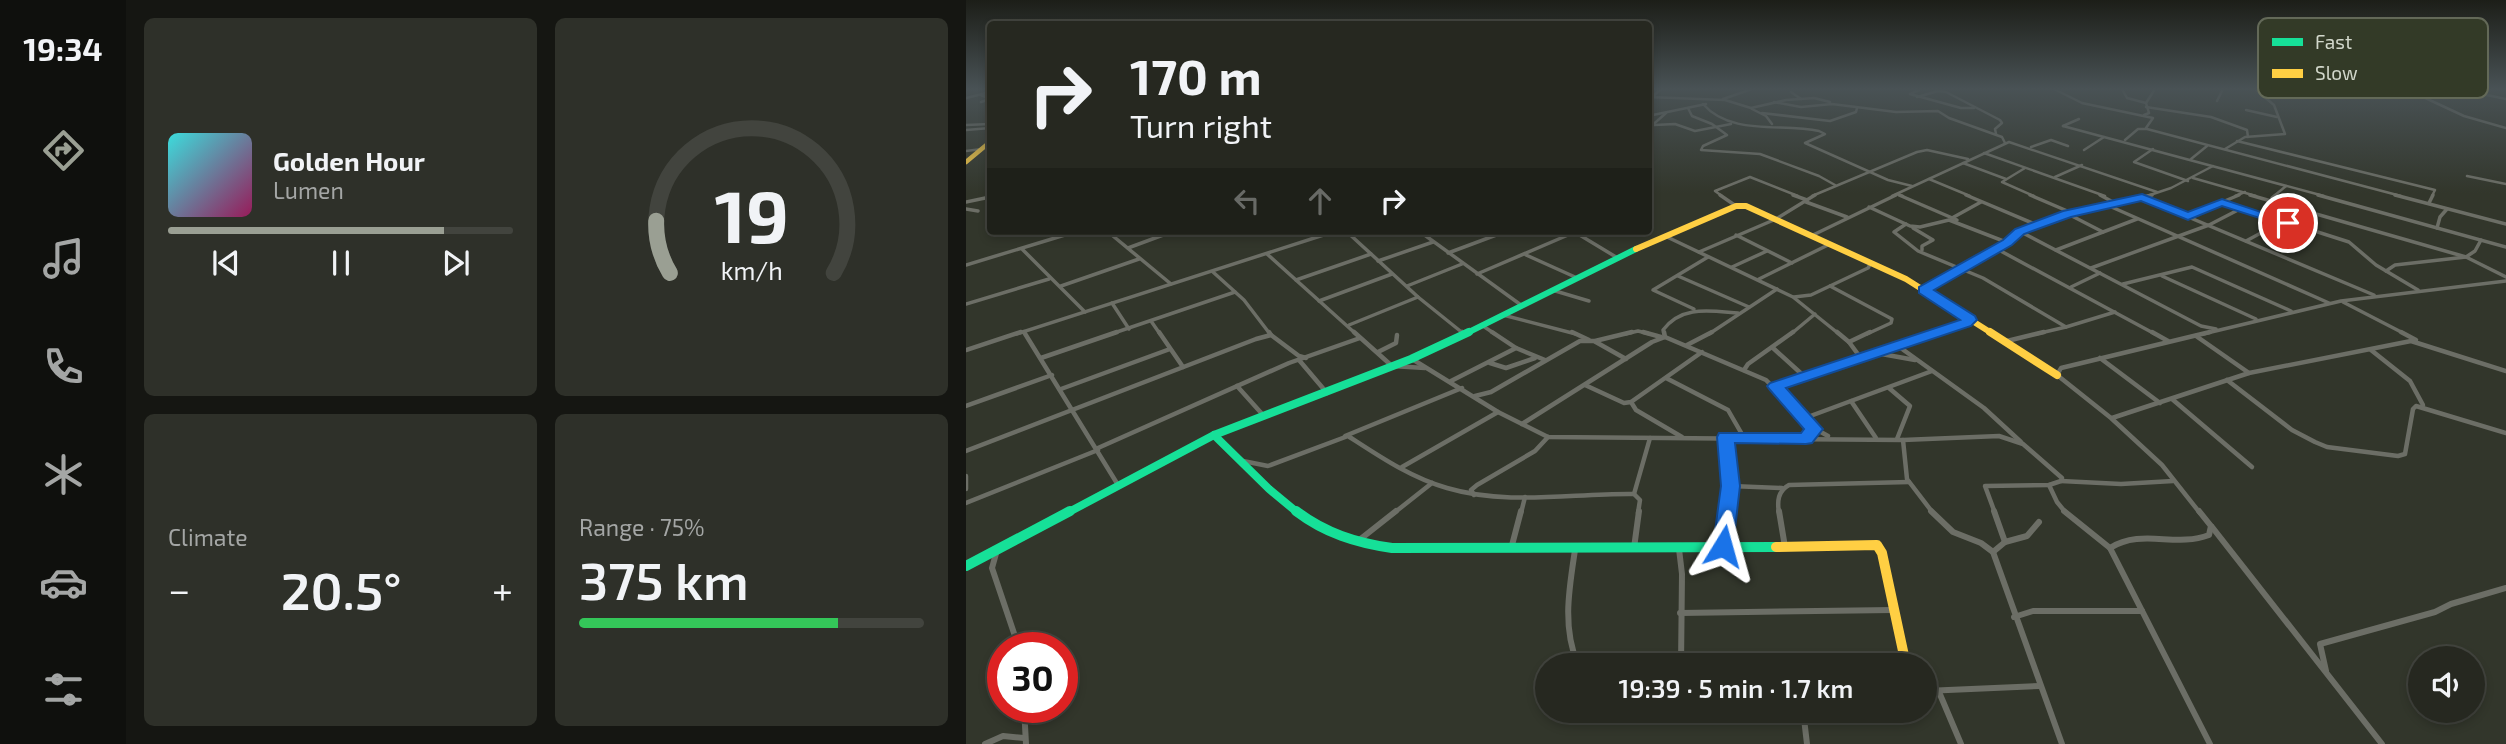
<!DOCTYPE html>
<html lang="en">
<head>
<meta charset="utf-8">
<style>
	body { margin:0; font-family:"Exo 2",sans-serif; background:#2e3029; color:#f1f3f6; height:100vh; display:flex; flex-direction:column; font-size:26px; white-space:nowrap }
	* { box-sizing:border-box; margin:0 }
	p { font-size:23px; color:#a4a6a5 }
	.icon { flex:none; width:38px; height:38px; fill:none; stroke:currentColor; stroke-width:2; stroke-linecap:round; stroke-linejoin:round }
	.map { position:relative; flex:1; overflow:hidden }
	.drawer { display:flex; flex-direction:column; gap:18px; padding:18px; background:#151612; width:840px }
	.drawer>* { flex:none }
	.banner { position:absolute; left:21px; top:21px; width:665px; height:214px; border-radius:7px; box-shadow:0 4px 10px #0003,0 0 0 2px #42443e; background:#262820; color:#f1f3f6; overflow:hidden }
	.fabs { position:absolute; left:1442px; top:646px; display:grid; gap:14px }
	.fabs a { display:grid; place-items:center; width:77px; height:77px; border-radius:50%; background:#262820; box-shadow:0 4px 10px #0003,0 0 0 2px #42443e; font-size:35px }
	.speed { position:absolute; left:21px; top:632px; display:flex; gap:14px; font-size:35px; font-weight:700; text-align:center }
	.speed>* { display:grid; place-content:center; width:91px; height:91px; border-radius:50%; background:#262820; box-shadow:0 4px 10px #0003,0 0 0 2px #42443e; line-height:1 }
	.speed .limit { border:10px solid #d22; background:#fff; color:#111 }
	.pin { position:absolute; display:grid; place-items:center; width:60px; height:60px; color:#fff; margin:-30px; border:4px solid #fff; border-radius:50%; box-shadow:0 2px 7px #0007 }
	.me { position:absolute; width:77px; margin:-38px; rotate:8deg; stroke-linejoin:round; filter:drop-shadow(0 0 5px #0008) }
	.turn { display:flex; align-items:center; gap:24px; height:147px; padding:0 28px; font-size:32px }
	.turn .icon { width:91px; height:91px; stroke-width:2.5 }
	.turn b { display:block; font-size:49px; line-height:60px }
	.lanes { display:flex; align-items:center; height:66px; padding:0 28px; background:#0003; justify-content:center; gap:35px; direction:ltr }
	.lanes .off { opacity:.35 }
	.big { font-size:52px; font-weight:600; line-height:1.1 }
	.drawer .widget { flex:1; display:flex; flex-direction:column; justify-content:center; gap:10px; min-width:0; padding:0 24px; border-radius:10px; background:#2e3029 }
	.drawer .dial { align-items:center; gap:0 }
	.dial svg { height:182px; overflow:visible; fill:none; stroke:#42443e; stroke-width:7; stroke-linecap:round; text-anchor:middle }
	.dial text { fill:#f1f3f6; stroke:none }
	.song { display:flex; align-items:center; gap:21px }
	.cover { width:84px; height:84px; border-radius:10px; background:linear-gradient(135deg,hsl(180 70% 55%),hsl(330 70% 35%)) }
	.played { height:7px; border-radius:4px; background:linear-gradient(90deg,#9a9f93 80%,#42443e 80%) }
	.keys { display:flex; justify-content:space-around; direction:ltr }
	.heat { display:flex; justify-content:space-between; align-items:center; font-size:38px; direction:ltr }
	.charge { height:10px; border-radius:5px; background:linear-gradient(90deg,#34c759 75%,#42443e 0) }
	.drawer .tiles { flex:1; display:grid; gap:18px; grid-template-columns:repeat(2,1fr) }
	.trip { position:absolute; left:569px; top:653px; width:402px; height:70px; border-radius:35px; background:#262820; box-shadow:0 4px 10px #0003,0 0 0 2px #42443e; font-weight:600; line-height:70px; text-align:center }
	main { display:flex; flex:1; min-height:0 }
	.tab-bar { display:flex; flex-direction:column; width:126px; justify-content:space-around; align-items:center; background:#0f100d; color:#a4a6a5 }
	.tab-bar .icon { width:49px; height:49px }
	.tab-bar .on { color:#9a9f93 }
	.tab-bar b { font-size:32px; color:#f1f3f6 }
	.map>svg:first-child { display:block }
</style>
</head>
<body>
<main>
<nav class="tab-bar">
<b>19:34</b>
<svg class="icon on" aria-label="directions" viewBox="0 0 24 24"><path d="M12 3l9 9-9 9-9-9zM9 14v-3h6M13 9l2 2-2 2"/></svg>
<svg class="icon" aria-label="music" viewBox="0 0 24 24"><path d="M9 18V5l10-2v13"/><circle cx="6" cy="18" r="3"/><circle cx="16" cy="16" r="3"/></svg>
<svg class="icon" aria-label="phone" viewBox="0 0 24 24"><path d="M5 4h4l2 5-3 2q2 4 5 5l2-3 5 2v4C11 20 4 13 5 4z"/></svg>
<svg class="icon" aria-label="climate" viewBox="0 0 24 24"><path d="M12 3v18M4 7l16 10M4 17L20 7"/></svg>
<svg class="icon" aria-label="car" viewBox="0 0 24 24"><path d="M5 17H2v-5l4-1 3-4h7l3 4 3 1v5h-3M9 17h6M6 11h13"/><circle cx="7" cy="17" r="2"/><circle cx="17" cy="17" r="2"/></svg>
<svg class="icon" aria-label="filters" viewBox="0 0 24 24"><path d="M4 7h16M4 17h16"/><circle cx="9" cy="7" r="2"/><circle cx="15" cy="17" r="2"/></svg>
</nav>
<section class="drawer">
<div class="tiles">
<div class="widget">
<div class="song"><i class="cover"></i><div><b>Golden Hour</b><p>Lumen</p></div></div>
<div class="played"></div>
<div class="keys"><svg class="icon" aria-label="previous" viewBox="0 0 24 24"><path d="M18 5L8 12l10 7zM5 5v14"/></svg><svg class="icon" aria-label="pause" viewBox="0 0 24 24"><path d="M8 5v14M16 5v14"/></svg><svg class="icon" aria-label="next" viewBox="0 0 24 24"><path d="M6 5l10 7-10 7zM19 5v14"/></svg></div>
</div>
<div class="widget dial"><svg viewBox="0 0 100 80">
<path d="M14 69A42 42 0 1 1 86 69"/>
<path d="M14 69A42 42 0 0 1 8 46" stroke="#9a9f93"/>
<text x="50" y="56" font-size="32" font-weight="700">19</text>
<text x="50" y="72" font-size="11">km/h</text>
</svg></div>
<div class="widget"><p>Climate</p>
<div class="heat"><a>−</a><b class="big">20.5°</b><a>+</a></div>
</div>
<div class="widget"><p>Range · 75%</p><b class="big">375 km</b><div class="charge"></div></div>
</div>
</section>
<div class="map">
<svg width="1540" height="744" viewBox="0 0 1540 744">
	<rect width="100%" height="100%" fill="#32362b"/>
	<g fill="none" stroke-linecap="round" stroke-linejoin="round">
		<g stroke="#6c6e66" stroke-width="2.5">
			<polyline points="950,89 953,90 944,94 995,108 1008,108"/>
			<polyline points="1088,89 1116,103 1187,118 1180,128"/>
			<polyline points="1156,89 1161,98 1180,103"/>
			<polyline points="1440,89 1498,116 1540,128"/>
			<polyline points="1489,89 1493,92 1521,95"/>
			<polyline points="1511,89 1521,95 1540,99"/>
			<polyline points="825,92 835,99"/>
			<polyline points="15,95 24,99 15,102"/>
			<polyline points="682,97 759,100 785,108 820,100 848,98 864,102"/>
			<polyline points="951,97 972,91 980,92 1034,120 1036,123 1029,129 1030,134"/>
			<polyline points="0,98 24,92"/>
			<polyline points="685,98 695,89"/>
			<polyline points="757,99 786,89"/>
			<polyline points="1251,101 1257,89"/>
			<polyline points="808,102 835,107 866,104 930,112 972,111 983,118 1036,137 1039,143"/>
			<path d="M737,104C765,136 815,123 853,131L859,134L839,143L922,180L946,186"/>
			<polyline points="1180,107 1245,117 1281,130 1282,137"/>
			<polyline points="722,108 726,116 746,124 761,135 737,146 735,150 794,154 853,176 869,185"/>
			<polyline points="786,109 800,116 806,124"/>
			<polyline points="1280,110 1311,117"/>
			<polyline points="796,113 864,121 890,112 891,108"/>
			<polyline points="1178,115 1183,113 1180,103 1189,89"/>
			<polyline points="682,116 740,104"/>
			<polyline points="0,125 24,124"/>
			<polyline points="688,125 709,124 729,131 765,124"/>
			<polyline points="1097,126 1358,196"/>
			<polyline points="1097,126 1113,119"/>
			<polyline points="682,129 700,113"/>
			<polyline points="0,130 24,128"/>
			<polyline points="1159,140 1172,129 1181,129 1435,196"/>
			<polyline points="1271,141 1469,190 1466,196"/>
			<polyline points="1065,147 1085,140 1102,146"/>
			<polyline points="1187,149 1168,162 1222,181"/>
			<polyline points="1259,149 1279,137 1319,134 1308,105 1289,89"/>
			<polyline points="1118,150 1138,137"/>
			<polyline points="0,151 16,149"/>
			<polyline points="1018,153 1139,196"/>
			<polyline points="1225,159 1241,146"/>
			<polyline points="997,163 1040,179"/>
			<polyline points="1059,168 1036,182 1068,196"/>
			<polyline points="1501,176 1540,184"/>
			<polyline points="1089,177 1116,165"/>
			<polyline points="1227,178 1290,196"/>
			<polyline points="963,179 1004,196"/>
			<polyline points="932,194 937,196"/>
			<polyline points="756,196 749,191 784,177 832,196"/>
			<polyline points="846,196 951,152 961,150 1002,159"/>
			<polyline points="926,196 1043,142 1191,192"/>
			<polyline points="1181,196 1205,188 1247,166"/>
			<polyline points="1269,196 1279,192"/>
			<polyline points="1308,196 1320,186"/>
		</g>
		<g stroke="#6c6e66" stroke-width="3.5">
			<polyline points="754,195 770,206"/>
			<polyline points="827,195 841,200"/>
			<polyline points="933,195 991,220"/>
			<polyline points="1000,195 1071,225"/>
			<polyline points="1064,195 1106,213"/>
			<polyline points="1134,195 1147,202"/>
			<polyline points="1284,195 1500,257 1540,277"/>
			<polyline points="1352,195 1540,247"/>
			<polyline points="1429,195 1540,224"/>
			<polyline points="1177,198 1408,295"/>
			<polyline points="1306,198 1310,195"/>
			<polyline points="0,202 24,197"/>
			<polyline points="840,202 881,217"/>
			<polyline points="1256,202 1317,221 1280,241"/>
			<polyline points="1463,203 1467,195"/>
			<polyline points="1141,205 1363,303"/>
			<polyline points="903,207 944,226 954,227 983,220 1040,242"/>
			<polyline points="0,209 12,211"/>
			<polyline points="1102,214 1137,232"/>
			<polyline points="1223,216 1273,195"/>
			<polyline points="986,218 1015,202"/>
			<polyline points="1317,221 1383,242 1410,265 1452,290"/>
			<polyline points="940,224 928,232 952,251 1017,278 1100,327 1149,312"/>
			<polyline points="947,228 967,240 956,246 956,250"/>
			<polyline points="1471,228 1474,217 1481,209"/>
			<polyline points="141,231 205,284"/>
			<polyline points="380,231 452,297 498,334"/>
			<polyline points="453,231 555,305"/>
			<polyline points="607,231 650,257"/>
			<polyline points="1055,232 1235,326 1250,329"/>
			<polyline points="615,235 635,231"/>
			<polyline points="770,235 826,263"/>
			<polyline points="847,235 930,195"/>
			<polyline points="699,236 827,297 873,334"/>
			<polyline points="162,248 208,231"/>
			<polyline points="56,249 119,312"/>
			<polyline points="1031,249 1189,334"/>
			<polyline points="1090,250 1171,219"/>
			<polyline points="733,252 810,219 849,195"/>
			<polyline points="482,253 541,231"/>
			<polyline points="301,254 390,334"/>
			<polyline points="560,255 609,277"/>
			<polyline points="412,261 467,242"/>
			<polyline points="0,265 112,231"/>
			<polyline points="766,267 801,251"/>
			<polyline points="1125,268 1243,225 1272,210 1281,210"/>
			<polyline points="1420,271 1429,265 1500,257 1509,251 1515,240"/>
			<polyline points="247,272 278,300 304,334"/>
			<polyline points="511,274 609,232"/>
			<polyline points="712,276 783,307"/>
			<polyline points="1196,276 1290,319"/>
			<polyline points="793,279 864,244"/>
			<polyline points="330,280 405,254"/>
			<polyline points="1157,284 1226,267 1325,311"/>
			<polyline points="95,286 173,259"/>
			<polyline points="441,286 496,264"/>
			<polyline points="864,286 926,319 925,323 901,334"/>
			<polyline points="1105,287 1134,273"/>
			<polyline points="586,290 623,301"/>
			<polyline points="958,290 1031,249 1054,232 1101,214 1186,195"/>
			<polyline points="828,297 845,295 902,268 905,263"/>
			<polyline points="353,301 426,274"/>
			<polyline points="1377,302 1439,334"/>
			<polyline points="146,303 163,329"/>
			<polyline points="0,304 83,279"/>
			<polyline points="728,309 687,290 742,257"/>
			<polyline points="537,315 610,334"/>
			<polyline points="185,321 194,334"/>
			<polyline points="383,325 452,297"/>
			<polyline points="517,326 529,334"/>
			<polyline points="50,334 370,231"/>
			<polyline points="145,334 269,292"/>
			<polyline points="659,334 672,331 684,334"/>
			<path d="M698,334L697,330C716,305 744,311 772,313"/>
			<polyline points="743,334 811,289"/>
			<polyline points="825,334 849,314"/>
			<polyline points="966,334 1004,320"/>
			<polyline points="1070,334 1100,327"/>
			<polyline points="1237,334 1375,301 1540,281"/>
		</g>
		<g stroke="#6c6e66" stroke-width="4.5">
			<polyline points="58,332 152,485"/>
			<polyline points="193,332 217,367"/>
			<polyline points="303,332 305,335"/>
			<polyline points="388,332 426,366 459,368"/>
			<polyline points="496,332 498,334"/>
			<polyline points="526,332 550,348 579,360"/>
			<polyline points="606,332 623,340"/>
			<polyline points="677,332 695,337"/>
			<polyline points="698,332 699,337"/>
			<polyline points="871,332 883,342 894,357"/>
			<polyline points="1186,332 1202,341"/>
			<polyline points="1435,332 1450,340"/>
			<polyline points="1230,336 1283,373"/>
			<polyline points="629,341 666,332"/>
			<polyline points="1041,341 1078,332"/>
			<polyline points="883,342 904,332"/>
			<polyline points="721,345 746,332"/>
			<polyline points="932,346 1018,408 1055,442"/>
			<polyline points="807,348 839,377"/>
			<polyline points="0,350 55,332"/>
			<polyline points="1405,350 1444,381 1457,405"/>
			<polyline points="412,352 430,343 431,335"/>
			<polyline points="910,353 949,360"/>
			<polyline points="75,358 151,332"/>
			<polyline points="1134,358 1194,403"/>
			<polyline points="446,359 532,412 582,437 937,440 1033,436 1057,444 1096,478 1095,481 1083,485 1019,486 1029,513"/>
			<polyline points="333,360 361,393"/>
			<polyline points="524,363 540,368 569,358"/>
			<polyline points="778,370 782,364 827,332"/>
			<polyline points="700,378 762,410 777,436"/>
			<polyline points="1261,380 1326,430 1349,442 1361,447 1432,456 1439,454 1447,409 1450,406 1540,433"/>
			<polyline points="485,381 550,348"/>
			<polyline points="619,385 658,403 665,402 736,352"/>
			<polyline points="271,386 297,415"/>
			<polyline points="809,386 972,332"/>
			<polyline points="923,388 944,406 931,439"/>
			<polyline points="95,389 204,349"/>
			<polyline points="509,396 525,392 614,341 628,341 660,359"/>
			<polyline points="1206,399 1286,467"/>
			<polyline points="885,401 910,438"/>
			<polyline points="665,402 670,410 716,437"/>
			<polyline points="0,406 86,375"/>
			<polyline points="839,418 966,371"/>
			<polyline points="1146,418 1283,373 1445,341 1540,371"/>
			<polyline points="556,424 686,342 699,337 800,380 846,427 862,436"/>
			<polyline points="379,436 496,388"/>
			<polyline points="759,437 765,486 761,513"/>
			<polyline points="937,440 941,479 967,513"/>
			<polyline points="132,448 323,363 394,338"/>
			<polyline points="0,451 290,339 305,335 333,356 340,358"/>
			<path d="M277,461L302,466L382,436C413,456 445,478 481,488C542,506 606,493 668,494L674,500L672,513"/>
			<polyline points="436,467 532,412"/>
			<polyline points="0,476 0,489"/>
			<polyline points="1095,481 1155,484 1207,481"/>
			<polyline points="1083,485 1091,502 1100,513"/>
			<polyline points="765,486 816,488"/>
			<polyline points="668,494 684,438"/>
			<polyline points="508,495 505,490 511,485 569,451 582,437"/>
			<polyline points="0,503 132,450"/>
			<polyline points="428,513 466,483"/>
			<polyline points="555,513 559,497"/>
			<path d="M813,513C811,501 812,491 823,485L943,482"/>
			<polyline points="1234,513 1196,465 1145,418 1091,375 1095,368 1244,332"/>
		</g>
		<g stroke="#6c6e66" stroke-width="6">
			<polyline points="813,511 819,547"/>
			<polyline points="965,511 987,532 1015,543 1027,552 1096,744"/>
			<polyline points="1028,511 1039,542"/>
			<polyline points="1098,511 1144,548 1244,744"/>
			<polyline points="1246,527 1416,744"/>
			<polyline points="392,541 430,511"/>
			<polyline points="757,546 762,511"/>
			<polyline points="668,548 673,511"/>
			<path d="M1144,548C1176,528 1209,548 1243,535L1245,526L1233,511"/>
			<polyline points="545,549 555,511"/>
			<polyline points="713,549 716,574 715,665"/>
			<polyline points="31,550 26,568 53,648"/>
			<path d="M609,550C603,590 596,627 612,665"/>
			<polyline points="1027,552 1039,542 1061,536 1073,522"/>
			<polyline points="714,613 927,610"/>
			<polyline points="1048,617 1067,611 1176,611"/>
			<polyline points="1360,671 1354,644 1469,612 1485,604 1540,588"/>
			<polyline points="959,691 1074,686"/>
			<polyline points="973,692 995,744"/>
			<polyline points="58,707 60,744"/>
			<polyline points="837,710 841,744"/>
			<polyline points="19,744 37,736 58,738"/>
		</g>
		<polyline stroke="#16e098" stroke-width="6" points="499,334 670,249"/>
		<g stroke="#16e098" stroke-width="8">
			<polyline points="248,435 303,489 332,513"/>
			<polyline points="101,513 248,435 445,359 503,332"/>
		</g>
		<g stroke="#16e098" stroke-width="10">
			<path d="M330,511C359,533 390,543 426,548L810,547"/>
			<polyline points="0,566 104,511"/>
		</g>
		<polyline stroke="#ffcf43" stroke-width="4.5" points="0,162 24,142"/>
		<polyline stroke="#ffcf43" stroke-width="6" points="670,249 770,206 780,206 940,279 1027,334"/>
		<polyline stroke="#ffcf43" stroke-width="8" points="1024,332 1091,375"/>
		<polyline stroke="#ffcf43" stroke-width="10" points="810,547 911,545 916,553 940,665"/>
	</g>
	<linearGradient id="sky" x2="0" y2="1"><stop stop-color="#1c1e18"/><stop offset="0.46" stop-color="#495255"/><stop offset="1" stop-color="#495255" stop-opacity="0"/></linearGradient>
	<rect width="1540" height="193" fill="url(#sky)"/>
	<polygon fill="#1a73e8" stroke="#114b97" stroke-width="2" points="1176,194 1222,212 1256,199 1328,223 1322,227 1256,206 1222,220 1175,201 1105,217 1058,234 1046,245 968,290 1009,316 1011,320 1005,326 820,388 857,429 846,443 840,444 769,443 774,486 767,546 764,551 757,554 750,551 747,546 755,486 751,437 753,433 835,433 838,429 804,390 801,386 804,383 994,320 953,293 953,287 1037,240 1049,229 1097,211"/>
	<rect x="1292" y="18" width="230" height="80" rx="10" fill="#333a27" stroke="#636958" stroke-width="2"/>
	<rect x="1306" y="38" width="31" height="8" fill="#16e098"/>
	<rect x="1306" y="69" width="31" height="9" fill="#ffcf43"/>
	<g font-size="19" fill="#d2d7cb">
		<text x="1349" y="49">Fast</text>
		<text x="1349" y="80">Slow</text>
	</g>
</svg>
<div class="fabs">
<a><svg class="icon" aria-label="sound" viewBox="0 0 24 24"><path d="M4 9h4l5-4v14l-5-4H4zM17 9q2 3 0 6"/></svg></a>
</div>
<div class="speed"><div class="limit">30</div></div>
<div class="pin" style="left:1322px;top:223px;background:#d93025"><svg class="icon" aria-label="arrive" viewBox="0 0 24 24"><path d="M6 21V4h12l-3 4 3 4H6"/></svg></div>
<svg class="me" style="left:757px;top:546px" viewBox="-20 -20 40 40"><path d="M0-17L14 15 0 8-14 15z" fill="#1a73e8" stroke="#fff" stroke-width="4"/></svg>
<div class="trip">19:39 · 5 min · 1.7 km</div>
<div class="banner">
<div class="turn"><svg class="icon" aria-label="right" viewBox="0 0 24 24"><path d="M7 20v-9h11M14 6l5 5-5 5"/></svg><div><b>170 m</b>Turn right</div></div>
<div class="lanes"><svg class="icon off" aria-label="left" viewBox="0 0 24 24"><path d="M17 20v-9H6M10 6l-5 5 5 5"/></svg><svg class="icon off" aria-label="ahead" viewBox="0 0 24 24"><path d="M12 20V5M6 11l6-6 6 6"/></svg><svg class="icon" aria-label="right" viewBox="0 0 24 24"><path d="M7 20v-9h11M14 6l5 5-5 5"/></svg></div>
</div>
</div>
</main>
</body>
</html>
